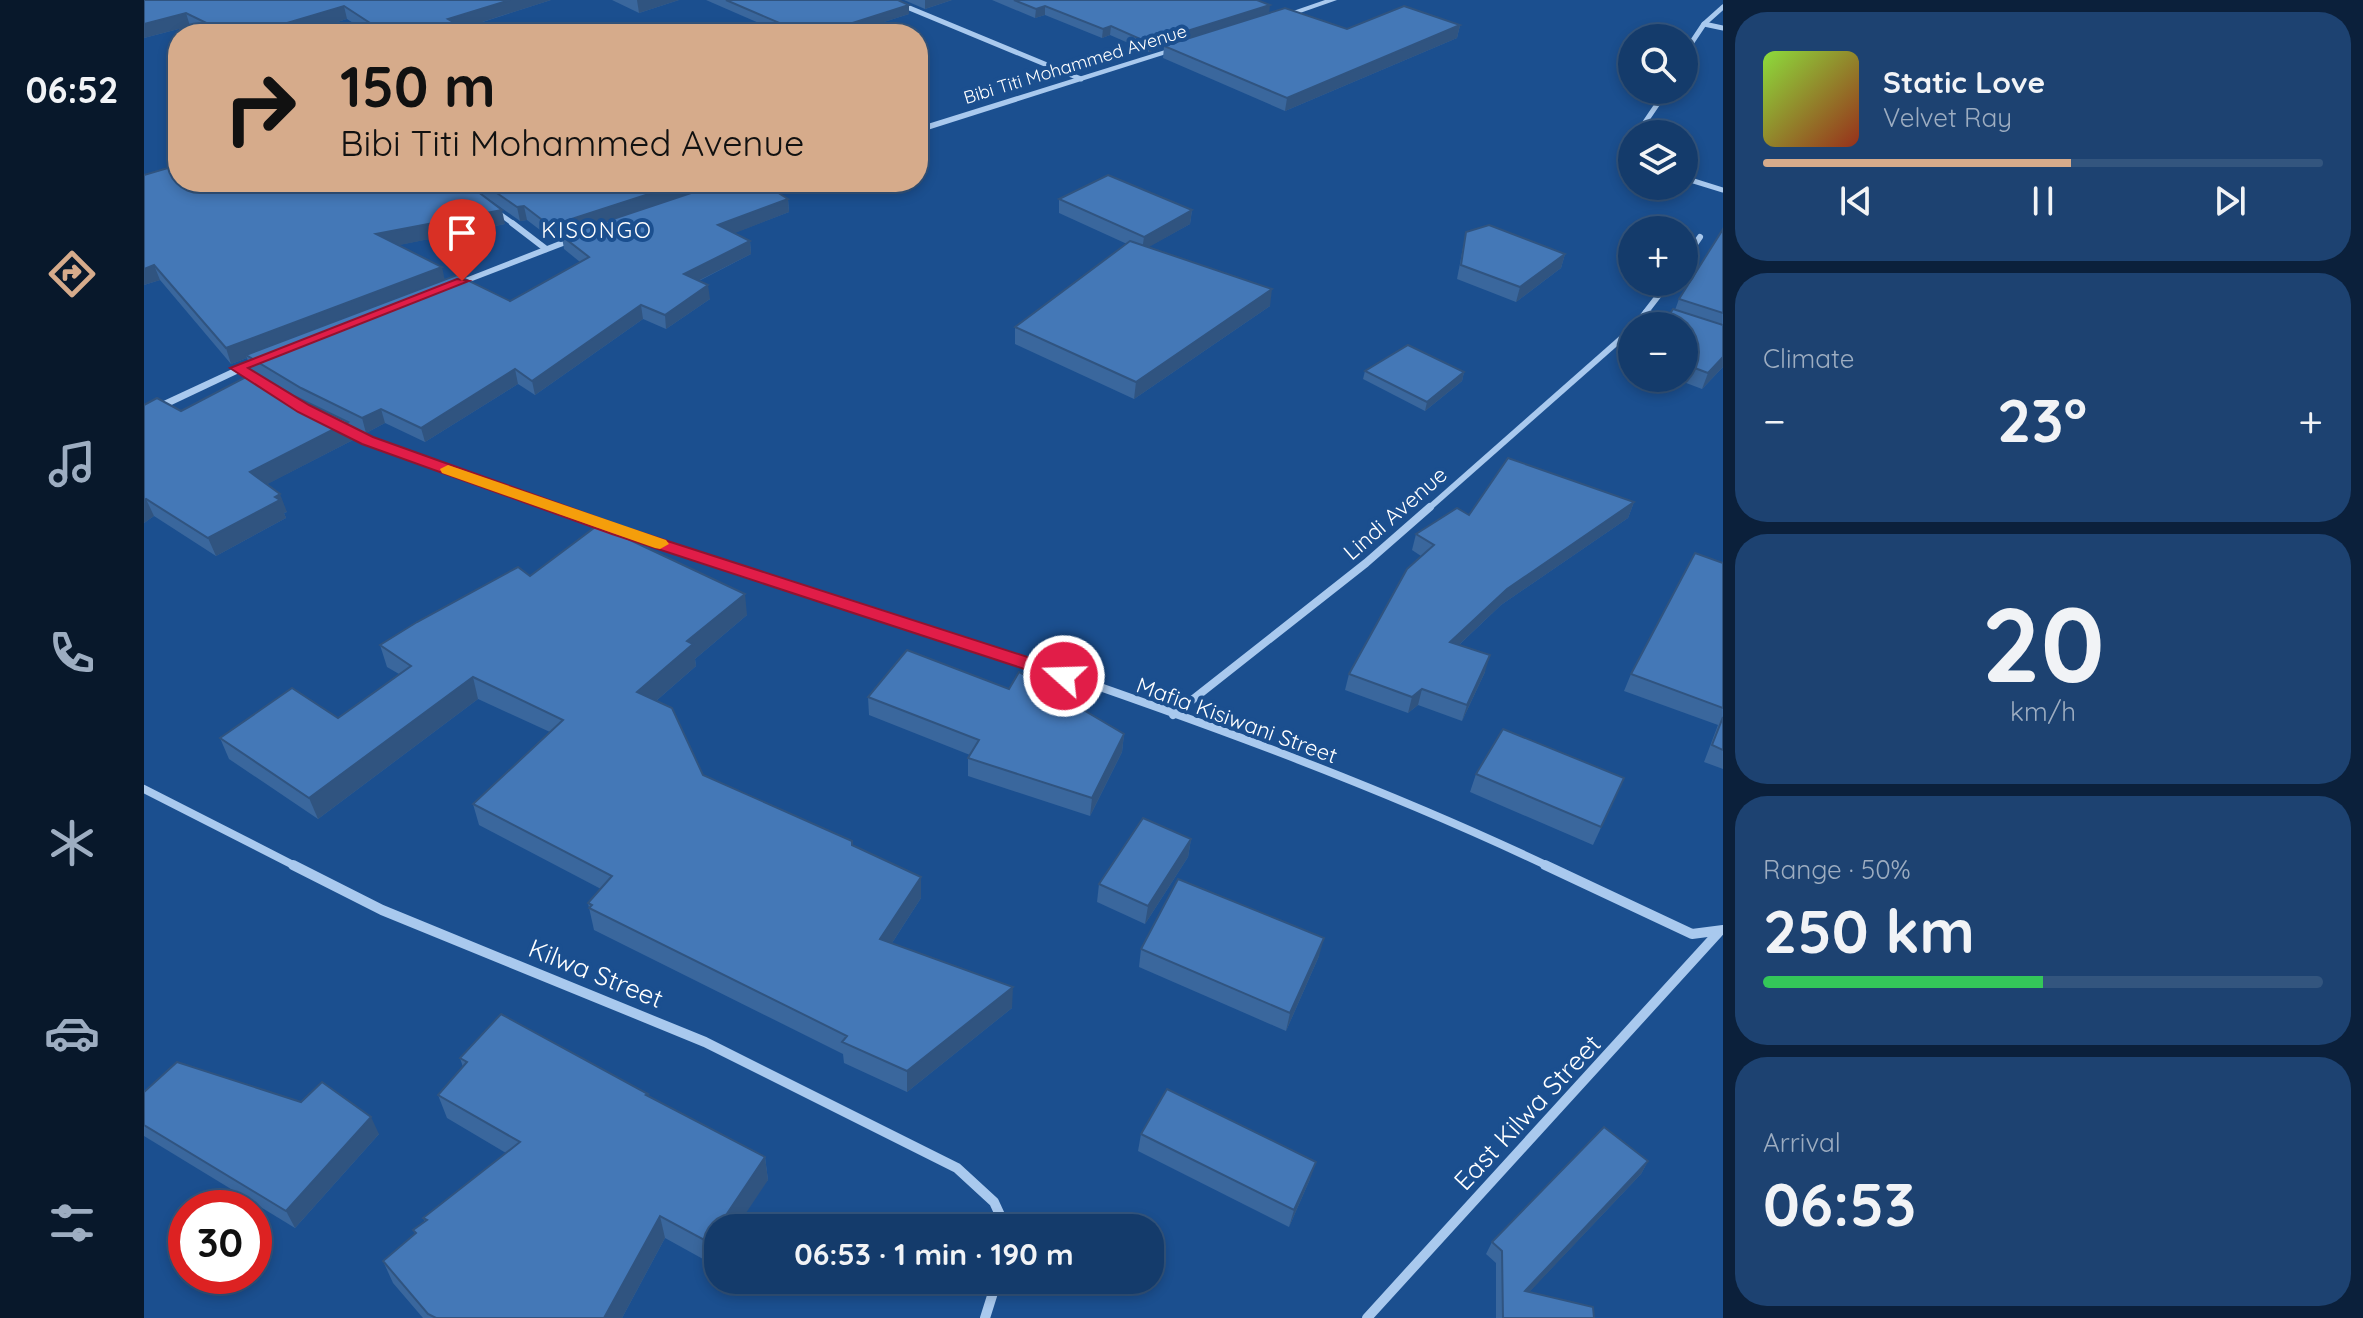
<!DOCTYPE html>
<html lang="en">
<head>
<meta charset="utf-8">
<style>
	body { margin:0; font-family:Quicksand,sans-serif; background:#1d4271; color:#f1f3f6; height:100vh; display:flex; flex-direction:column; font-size:30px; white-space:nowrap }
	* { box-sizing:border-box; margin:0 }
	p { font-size:26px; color:#9dadc1 }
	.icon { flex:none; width:44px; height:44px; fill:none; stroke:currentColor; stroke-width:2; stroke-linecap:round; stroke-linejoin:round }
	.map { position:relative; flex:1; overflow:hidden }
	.side { display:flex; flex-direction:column; gap:12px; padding:12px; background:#0b203b; width:640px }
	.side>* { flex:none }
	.guide { position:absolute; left:24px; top:24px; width:760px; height:168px; border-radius:32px; box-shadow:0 4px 12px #0003,0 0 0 2px #33557e; background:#d6ab8b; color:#111; overflow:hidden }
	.tools { position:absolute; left:1474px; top:24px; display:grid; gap:16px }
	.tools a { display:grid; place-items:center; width:80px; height:80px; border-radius:50%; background:#143b6b; box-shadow:0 4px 12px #0003,0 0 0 2px #33557e; font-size:40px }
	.speed { position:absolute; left:24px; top:1190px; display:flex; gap:16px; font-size:40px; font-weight:700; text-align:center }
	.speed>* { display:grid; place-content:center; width:104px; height:104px; border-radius:50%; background:#143b6b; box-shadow:0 4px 12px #0003,0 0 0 2px #33557e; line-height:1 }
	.speed .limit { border:12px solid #d22; background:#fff; color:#111 }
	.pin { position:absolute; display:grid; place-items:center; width:68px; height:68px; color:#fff; margin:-82px -34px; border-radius:50% 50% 50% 0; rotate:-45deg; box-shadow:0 0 8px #0007 }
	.pin .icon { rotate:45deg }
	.me { position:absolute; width:88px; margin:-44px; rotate:290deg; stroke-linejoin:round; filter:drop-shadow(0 0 6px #0008) }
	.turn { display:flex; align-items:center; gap:28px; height:168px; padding:0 40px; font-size:36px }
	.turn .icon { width:104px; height:104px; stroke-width:2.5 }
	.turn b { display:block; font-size:56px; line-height:68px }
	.big { font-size:60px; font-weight:700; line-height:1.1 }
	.side .widget { flex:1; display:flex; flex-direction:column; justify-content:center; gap:12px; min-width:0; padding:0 28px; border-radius:32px; background:#1d4271 }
	.side .dial { align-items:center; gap:0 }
	.dial b { font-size:104px; line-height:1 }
	.song { display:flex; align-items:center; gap:24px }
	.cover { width:96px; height:96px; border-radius:12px; background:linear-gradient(135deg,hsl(90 70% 55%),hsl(10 70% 35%)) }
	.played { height:8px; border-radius:4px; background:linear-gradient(90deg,#d6ab8b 55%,#33557e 55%) }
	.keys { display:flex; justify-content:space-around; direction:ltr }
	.heat { display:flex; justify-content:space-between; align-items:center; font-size:44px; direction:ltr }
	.charge { height:12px; border-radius:6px; background:linear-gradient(90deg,#34c759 50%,#33557e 0) }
	.trip { position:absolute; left:560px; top:1214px; width:460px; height:80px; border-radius:32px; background:#143b6b; box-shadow:0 4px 12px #0003,0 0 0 2px #33557e; font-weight:700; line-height:80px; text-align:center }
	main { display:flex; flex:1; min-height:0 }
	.dock { display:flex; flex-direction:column; width:144px; justify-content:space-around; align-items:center; background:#08182b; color:#9dadc1 }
	.dock .icon { width:56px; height:56px }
	.dock .on { color:#d6ab8b }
	.dock b { font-size:36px; color:#f1f3f6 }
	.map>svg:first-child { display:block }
</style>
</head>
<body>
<main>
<nav class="dock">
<b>06:52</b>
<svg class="icon on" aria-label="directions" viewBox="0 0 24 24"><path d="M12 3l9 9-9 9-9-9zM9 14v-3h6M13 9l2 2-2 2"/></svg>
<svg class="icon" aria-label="music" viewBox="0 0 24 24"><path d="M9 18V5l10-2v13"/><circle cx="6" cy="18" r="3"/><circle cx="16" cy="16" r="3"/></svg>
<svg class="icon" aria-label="phone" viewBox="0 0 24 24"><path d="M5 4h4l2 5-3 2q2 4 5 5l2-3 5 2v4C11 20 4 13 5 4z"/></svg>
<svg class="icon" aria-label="climate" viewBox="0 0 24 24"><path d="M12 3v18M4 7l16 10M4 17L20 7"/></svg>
<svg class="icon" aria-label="car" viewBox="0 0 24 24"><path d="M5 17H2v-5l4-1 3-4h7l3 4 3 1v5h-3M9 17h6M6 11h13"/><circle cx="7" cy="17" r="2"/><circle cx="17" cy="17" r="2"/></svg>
<svg class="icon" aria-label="filters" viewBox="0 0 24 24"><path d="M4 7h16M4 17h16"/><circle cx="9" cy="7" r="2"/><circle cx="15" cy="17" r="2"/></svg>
</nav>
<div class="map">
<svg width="1579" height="1318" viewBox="0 0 1579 1318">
	<rect width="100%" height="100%" fill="#1b4f8f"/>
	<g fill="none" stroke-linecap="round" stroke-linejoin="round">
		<g stroke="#a9c9ee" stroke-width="5">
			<polyline points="746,0 937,79"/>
			<polyline points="1560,24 1579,28"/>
			<polyline points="1540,54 1560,24 1579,7"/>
			<polyline points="1493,134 1523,90"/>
			<polyline points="1488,141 1478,156 1488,162"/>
			<polyline points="1540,178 1579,190"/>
			<polyline points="353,212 371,225"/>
		</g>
		<g stroke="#a9c9ee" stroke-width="6">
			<polyline points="368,223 402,249"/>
			<polyline points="1540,260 1556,237"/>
			<polyline points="1502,312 1532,322"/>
			<polyline points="1491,326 1525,282"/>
			<polyline points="198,428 223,440 412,509"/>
			<polyline points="1284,509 1488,329"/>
		</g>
		<g stroke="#a9c9ee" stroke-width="8">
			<path d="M407,507C558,562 714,604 866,656C1048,718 1231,784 1406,867"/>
			<polyline points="1029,715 1222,563 1286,507"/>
			<polyline points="0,789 153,867"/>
		</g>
		<g stroke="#a9c9ee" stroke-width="10">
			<polyline points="149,865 238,910 561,1042 813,1168 850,1202 862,1228"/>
			<polyline points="1401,865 1548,934 1579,930"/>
			<polyline points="841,1318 853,1280"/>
			<polyline points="1223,1318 1574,933"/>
		</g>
		<g fill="#a9c9ee" fill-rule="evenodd">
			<polygon points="1181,0 1193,0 1136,20 1129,18"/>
			<polygon points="1034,46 1041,48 774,133 774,127"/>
			<polygon points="436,233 441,236 440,238 310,288 302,288 301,286"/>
			<polygon points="123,353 127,354 127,358 0,418 0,410"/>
		</g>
	</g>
	<g fill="#3a679d" fill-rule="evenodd">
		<polygon points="0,0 407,0 320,28 330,34 226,34 203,19 153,34 62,34 46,26 0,38"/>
		<polygon points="468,0 535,0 495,13"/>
		<polygon points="562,0 754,0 765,14 702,34 640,34"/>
		<polygon points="760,0 808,0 781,9"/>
		<polygon points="848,0 1113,0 1125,13 1203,29 1316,25 1313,38 1141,111 1019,58 1020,47 1005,52 966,35 958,38 901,15 891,18"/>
		<path d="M0,175L34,182H617L644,199L645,212L590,233L606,241L607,254L555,281L566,299L522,329L499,319L391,395L374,384L281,442L241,423L222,433L204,424L209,440L123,484L143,512L140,513L142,518L72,556L10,516L0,523V405L37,411L101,378L96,363L107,369L103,358L87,364L16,280L0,285ZM329,188L376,221L383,220L409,240L418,237L420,249L436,262L366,301L301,280L254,245L361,224Z"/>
		<polygon points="915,199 1048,210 1046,224 1004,247 1126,306 990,399 871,344 871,327 983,244 915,213"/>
		<polygon points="1579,229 1579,367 1558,389 1529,378 1540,378 1540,326 1531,310 1535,299"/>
		<polygon points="1322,232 1421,254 1417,268 1372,302 1313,279"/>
		<polygon points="1221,371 1320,372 1318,381 1281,411 1219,379"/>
		<polygon points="1490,502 1484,518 1357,605 1315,645 1341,672 1318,721 1274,705 1264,713 1201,690 1205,674 1277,556 1268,550 1272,534 1325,515"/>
		<polygon points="1579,563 1579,769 1560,762 1574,725 1480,691 1487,674"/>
		<polygon points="386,576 603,615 551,659 552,666 512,701 559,775 777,877 777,898 748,943 868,1008 763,1092 700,1063 699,1054 450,930 444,903 457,889 335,825 329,804 406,732 334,699 174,819 85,759 76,738 194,718 255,674 243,667 236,645"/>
		<polygon points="724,697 980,734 978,752 946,816 824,776 824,758 826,755 725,715"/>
		<polygon points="1332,774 1480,778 1449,845 1326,792"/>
		<polygon points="1047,839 1044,857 1001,924 953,902 955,884"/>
		<polygon points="997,949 1175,956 1142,1031 995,967"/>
		<polygon points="316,1058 504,1094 505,1097 621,1157 624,1180 574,1228 574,1255 568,1264 521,1238 478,1318 279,1318 249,1283 239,1261 271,1234 269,1230 281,1222 279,1218 362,1153 303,1118 294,1095 319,1067"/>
		<polygon points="0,1092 235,1134 151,1228 0,1136"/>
		<polygon points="997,1134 1166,1179 1145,1227 994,1151"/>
		<polygon points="1504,1161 1497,1174 1385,1292 1450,1318 1352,1318 1352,1263 1342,1254 1348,1242"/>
	</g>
	<g fill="#305480">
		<polygon points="366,0 407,0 307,32 304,19"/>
		<polygon points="493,0 535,0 495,13"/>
		<polygon points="781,0 808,0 781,9"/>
		<polygon points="765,5 765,14 702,34 674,34"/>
		<polygon points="1126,5 1125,14 1005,52 1005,43"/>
		<polygon points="200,6 203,19 153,34 106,34"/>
		<polygon points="901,6 901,15 891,18 892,9"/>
		<polygon points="42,13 46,26 0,38 0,24"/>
		<polygon points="1316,25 1313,38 1141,111 1143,98"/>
		<polygon points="967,26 966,35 958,38 959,29"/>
		<polygon points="542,182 586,182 409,240 406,226"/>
		<polygon points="644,199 645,212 576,239 574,225"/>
		<polygon points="380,206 383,220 376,221 373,207"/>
		<polygon points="358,210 361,224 236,249 232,234"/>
		<polygon points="1048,210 1046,224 998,251 1000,237"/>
		<polygon points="606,241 607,254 542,287 540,274"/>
		<polygon points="1421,254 1417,268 1372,302 1376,287"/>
		<polygon points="10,265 16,280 0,285 0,269"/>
		<polygon points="298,267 301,281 102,355 103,358 87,364 82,348"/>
		<polygon points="564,285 566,299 522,329 521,315"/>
		<polygon points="1128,289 1126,306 990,399 992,382"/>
		<polygon points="497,305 499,319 391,395 388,381"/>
		<polygon points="1579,357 1579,367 1558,389 1564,373"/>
		<polygon points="371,369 374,384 281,442 277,428"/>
		<polygon points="1320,372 1318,381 1281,411 1283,402"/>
		<polygon points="237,409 241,423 222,433 218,418"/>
		<polygon points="204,422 209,440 112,490 106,472"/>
		<polygon points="136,494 143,512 140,513 142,518 72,556 64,538"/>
		<polygon points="2,499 10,516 0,523 0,500"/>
		<polygon points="1490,502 1484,518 1357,605 1301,658 1306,642 1363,589"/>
		<polygon points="601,594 603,615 551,659 552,666 497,714 493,692 543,641"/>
		<polygon points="1346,655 1341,672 1318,721 1323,705"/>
		<polygon points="329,677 334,699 174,819 165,798"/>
		<polygon points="1278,689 1274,705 1264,713 1268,697"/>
		<polygon points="980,734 978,752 946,816 948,798"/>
		<polygon points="1047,839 1044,857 1001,924 1004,906"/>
		<polygon points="777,877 777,898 737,960 736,939"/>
		<polygon points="1180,938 1175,956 1142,1031 1146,1013"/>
		<polygon points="869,987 868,1008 763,1092 763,1071"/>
		<polygon points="227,1117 235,1134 151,1228 142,1211"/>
		<polygon points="621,1157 624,1180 592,1228 574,1228 574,1255 568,1264 564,1242"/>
		<polygon points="1504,1161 1497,1174 1375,1303 1381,1291"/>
		<polygon points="1172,1162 1166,1179 1145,1227 1150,1210"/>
		<polygon points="516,1216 521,1238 478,1318 460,1318"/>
	</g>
	<g fill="#4478b7" stroke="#305480" stroke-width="2">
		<polygon points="0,0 366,0 304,19 330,34 243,34 200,6 106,34 85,34 42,13 0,24"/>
		<polygon points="582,0 754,0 765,5 674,34 661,34"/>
		<polygon points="870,0 1113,0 1126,5 1005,43 967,26 959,29 901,6 892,9"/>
		<polygon points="1260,6 1316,25 1143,98 1020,46 1141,8 1203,29"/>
		<polygon points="34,165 34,182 321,182 358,210 232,234 298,267 82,348 10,265 0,269 0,175"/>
		<polygon points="964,175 1048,210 1000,237 915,199"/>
		<polygon points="337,182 542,182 406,226 380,206 373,207"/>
		<polygon points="580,182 617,182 644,199 574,225 606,241 540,274 564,285 521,315 497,305 388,381 371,369 277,428 237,409 218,418 157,388 102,355 313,275 366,301 445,257 418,236"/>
		<polygon points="1345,225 1421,254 1376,287 1317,265 1322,232"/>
		<polygon points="1579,229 1579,313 1535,299"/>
		<polygon points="986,241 1128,289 992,382 871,327"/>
		<polygon points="1529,309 1579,325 1579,357 1564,373 1540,364 1540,326 1517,326 1521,322"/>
		<polygon points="1264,345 1320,372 1283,402 1221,371"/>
		<polygon points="96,363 150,396 204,422 106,472 136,494 131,497 136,500 64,538 2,499 0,500 0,405 13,398 37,411 106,375"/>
		<polygon points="1364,458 1490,502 1363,589 1306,642 1346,655 1323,705 1278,689 1268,697 1205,674 1263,569 1290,545 1272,534 1313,508 1325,515"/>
		<polygon points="454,525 601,594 543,641 549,644 493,692 528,708 559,775 708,841 708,845 777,877 736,939 869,987 763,1071 698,1042 703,1036 445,908 448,905 444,903 468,876 329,804 419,720 329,677 165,798 76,738 148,688 194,718 267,666 236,645 273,622 374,567 386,576"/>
		<polygon points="1551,553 1579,563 1579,708 1487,674"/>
		<polygon points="763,650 865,689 875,672 980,734 948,798 824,758 835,740 724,697"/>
		<polygon points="1579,717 1579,750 1568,745"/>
		<polygon points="1359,729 1480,778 1457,827 1332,774"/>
		<polygon points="999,818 1047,839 1004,906 955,884"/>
		<polygon points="1034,879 1180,938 1146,1013 997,949"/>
		<polygon points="357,1014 504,1094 502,1095 621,1157 564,1242 516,1216 460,1318 292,1318 284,1314 239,1261 272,1233 269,1230 283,1220 279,1218 376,1142 294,1095 323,1062 316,1058"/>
		<polygon points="33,1062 157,1102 178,1082 227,1117 142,1211 0,1125 0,1092"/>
		<polygon points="1023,1089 1172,1162 1150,1210 997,1134"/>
		<polygon points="1460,1127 1504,1161 1381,1291 1449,1307 1450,1318 1359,1318 1358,1251 1348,1242"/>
	</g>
	<polygon fill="#e11d48" stroke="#92132f" stroke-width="2" points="313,279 325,281 104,368 165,405 229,437 480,527 927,671 930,676 927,680 914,680 468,534 218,444 154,412 86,368"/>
	<polygon fill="#f59e0b" points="304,465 522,540 525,544 516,549 511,548 298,473 296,469"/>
	<g text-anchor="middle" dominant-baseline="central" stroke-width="8" stroke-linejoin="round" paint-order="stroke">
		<g font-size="18" fill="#fff" stroke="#1b4f8f">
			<text transform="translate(931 64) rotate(-17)">Bibi Titi Mohammed Avenue</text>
		</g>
		<g font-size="22" letter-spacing="2" fill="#fff" stroke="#1b4f8f">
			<text x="453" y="230">KISONGO</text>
		</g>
		<g font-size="22" fill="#fff" stroke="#1b4f8f">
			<text transform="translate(1251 513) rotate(-41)">Lindi Avenue</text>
			<text transform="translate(1093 720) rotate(20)">Mafia Kisiwani Street</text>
		</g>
		<g font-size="26" fill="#fff" stroke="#1b4f8f">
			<text transform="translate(452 973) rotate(22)">Kilwa Street</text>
			<text transform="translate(1383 1112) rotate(-47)">East Kilwa Street</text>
		</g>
	</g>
</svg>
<div class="tools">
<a><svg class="icon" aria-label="search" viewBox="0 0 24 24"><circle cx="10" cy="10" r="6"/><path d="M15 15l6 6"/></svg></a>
<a><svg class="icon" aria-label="layers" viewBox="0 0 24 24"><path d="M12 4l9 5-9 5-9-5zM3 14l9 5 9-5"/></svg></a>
<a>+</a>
<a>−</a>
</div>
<div class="speed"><div class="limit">30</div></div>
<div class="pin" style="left:318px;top:281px;background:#d93025"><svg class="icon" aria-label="arrive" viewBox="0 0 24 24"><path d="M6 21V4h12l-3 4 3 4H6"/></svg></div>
<svg class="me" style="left:920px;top:676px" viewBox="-20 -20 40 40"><circle r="17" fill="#e11d48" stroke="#fff" stroke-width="3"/><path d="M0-11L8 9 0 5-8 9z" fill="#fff"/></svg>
<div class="trip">06:53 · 1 min · 190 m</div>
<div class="guide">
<div class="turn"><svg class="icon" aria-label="right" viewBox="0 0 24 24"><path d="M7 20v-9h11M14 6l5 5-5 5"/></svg><div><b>150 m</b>Bibi Titi Mohammed Avenue</div></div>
</div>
</div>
<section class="side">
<div class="widget">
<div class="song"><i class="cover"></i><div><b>Static Love</b><p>Velvet Ray</p></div></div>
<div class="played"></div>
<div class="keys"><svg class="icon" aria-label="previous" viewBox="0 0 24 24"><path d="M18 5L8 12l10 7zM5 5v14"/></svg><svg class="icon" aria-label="pause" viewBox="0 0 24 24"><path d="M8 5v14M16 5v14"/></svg><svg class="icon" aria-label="next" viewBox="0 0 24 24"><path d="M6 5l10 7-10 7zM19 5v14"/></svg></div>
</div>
<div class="widget"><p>Climate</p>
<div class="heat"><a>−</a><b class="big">23°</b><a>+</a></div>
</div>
<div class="widget dial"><b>20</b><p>km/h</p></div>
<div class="widget"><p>Range · 50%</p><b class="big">250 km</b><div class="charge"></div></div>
<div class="widget"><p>Arrival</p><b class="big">06:53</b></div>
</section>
</main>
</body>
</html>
